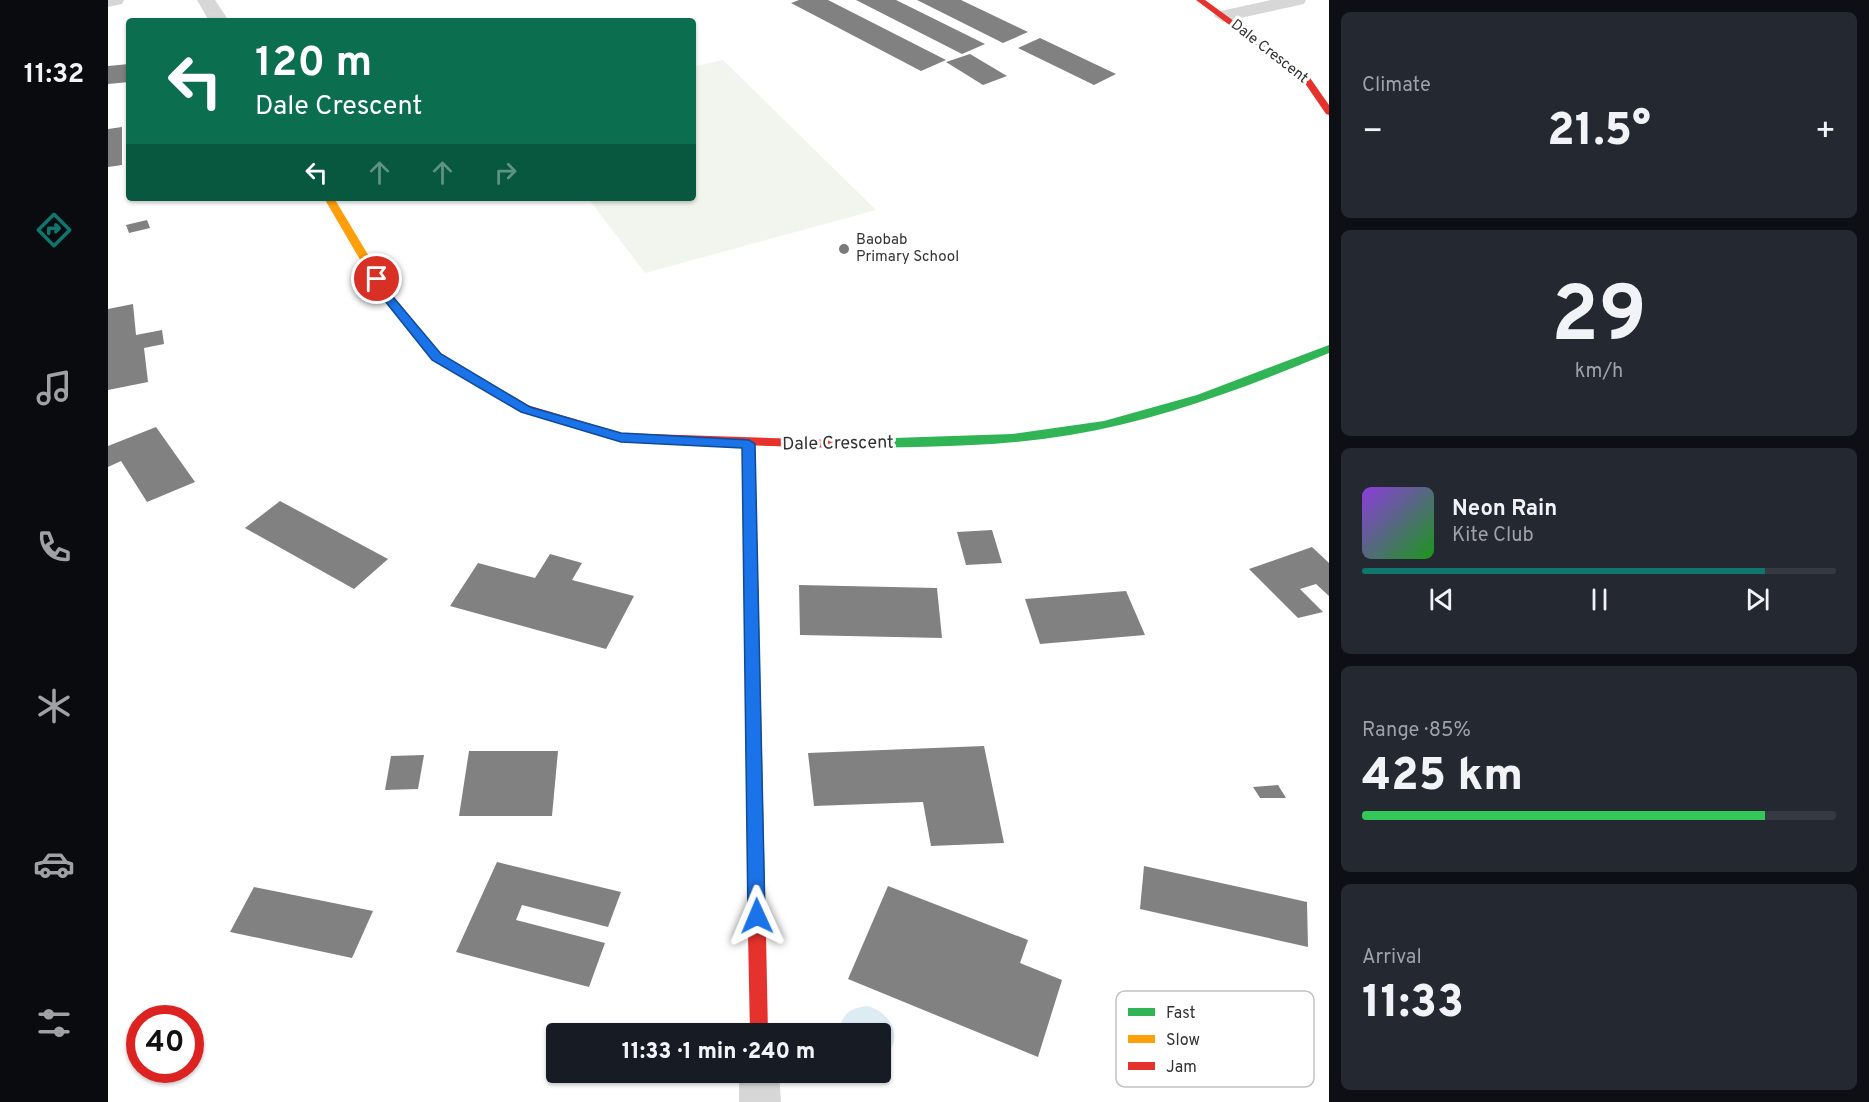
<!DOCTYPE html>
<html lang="en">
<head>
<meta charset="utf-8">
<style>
	body { margin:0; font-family:Overpass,sans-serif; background:#242831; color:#f1f3f6; height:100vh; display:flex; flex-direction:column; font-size:22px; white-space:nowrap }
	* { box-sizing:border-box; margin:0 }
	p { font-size:20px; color:#9ea1a6 }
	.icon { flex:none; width:33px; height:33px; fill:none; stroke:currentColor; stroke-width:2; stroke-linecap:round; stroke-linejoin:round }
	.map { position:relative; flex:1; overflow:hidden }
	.details { display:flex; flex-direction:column; gap:12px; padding:12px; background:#0d0f14; width:540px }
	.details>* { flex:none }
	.hud { position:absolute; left:18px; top:18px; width:570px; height:183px; border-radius:6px; box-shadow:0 2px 4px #0004; background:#0b6e4f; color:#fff; overflow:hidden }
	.speed { position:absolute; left:18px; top:1005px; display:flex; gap:12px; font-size:30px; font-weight:700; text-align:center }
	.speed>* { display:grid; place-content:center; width:78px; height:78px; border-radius:50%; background:#171b24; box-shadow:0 2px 4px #0004; line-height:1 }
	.speed .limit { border:9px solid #d22; background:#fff; color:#111 }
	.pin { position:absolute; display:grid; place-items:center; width:51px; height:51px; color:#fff; margin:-26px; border:3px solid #fff; border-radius:50%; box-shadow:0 2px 6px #0007 }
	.me { position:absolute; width:66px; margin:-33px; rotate:359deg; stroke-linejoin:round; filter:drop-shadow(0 0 4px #0008) }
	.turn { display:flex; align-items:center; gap:21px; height:126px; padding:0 30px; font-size:27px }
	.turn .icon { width:78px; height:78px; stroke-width:2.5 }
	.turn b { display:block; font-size:42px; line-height:51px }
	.lanes { display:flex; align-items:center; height:57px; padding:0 30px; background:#0003; justify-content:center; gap:30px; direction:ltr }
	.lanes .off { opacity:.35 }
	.big { font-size:45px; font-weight:800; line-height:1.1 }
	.details .card { flex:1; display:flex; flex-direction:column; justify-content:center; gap:9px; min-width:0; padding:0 21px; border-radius:9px; background:#242831 }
	.details .dial { align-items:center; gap:0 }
	.dial b { font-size:78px; line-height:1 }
	.song { display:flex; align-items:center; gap:18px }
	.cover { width:72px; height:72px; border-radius:9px; background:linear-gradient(135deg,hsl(270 70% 55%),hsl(120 70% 35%)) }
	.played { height:6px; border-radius:3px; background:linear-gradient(90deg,#0f766e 85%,#363941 85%) }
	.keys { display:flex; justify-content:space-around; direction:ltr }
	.heat { display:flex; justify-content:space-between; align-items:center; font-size:33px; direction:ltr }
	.charge { height:9px; border-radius:4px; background:linear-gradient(90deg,#34c759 85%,#363941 0) }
	.trip { position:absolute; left:438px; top:1023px; width:345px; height:60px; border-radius:6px; background:#171b24; box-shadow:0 2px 4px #0004; font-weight:800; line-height:60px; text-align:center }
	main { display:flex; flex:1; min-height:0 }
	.dock { display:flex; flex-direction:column; width:108px; justify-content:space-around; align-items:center; background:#090b0e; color:#9ea1a6 }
	.dock .icon { width:42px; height:42px }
	.dock .active { color:#0f766e }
	.dock b { font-size:27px; color:#f1f3f6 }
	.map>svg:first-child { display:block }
</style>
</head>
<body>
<main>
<nav class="dock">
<b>11:32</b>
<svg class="icon active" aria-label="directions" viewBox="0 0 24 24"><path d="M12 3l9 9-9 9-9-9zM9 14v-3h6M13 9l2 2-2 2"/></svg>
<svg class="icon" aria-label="music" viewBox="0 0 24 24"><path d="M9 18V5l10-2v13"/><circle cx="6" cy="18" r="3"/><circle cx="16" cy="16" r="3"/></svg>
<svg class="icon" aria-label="phone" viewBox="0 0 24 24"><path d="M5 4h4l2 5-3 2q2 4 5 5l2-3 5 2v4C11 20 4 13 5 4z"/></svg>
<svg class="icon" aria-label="climate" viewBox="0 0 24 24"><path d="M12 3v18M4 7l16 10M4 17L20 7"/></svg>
<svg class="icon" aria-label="car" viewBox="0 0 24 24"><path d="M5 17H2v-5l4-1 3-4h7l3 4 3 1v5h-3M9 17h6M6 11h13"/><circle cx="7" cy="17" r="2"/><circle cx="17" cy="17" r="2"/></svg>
<svg class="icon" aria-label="filters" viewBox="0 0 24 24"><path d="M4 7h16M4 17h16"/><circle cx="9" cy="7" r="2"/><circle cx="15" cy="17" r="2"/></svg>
</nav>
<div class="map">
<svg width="1221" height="1102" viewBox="0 0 1221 1102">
	<rect width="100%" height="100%" fill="#fff"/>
	<polygon fill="#f1f5ed" points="615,60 768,210 537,273 480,198 585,198 585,67"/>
	<path fill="#ddebf3" d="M759,1006C784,1012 799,1042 773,1057L772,1034L731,1033C733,1015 741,1008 759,1006Z"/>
	<g fill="#818181">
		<polygon points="691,0 720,0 838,60 813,71 683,3"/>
		<polygon points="748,0 788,0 877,44 854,54"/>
		<polygon points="809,0 853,0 920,32 895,43"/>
		<polygon points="932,38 1008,74 986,85 910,48"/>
		<polygon points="862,54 899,76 875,85 838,62"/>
		<polygon points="21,64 21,82 0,84 0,66"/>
		<polygon points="14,127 14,165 0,167 0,129"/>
		<polygon points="39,220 42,228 21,233 18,225"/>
		<polygon points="25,304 28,335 54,330 56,344 36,348 40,382 0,390 0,309"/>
		<polygon points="48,427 87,482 39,502 13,461 0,467 0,446"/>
		<polygon points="172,501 280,559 246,589 137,528"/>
		<polygon points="884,530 894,563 858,565 849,532"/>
		<polygon points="1204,547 1221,563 1221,596 1208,584 1192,589 1215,612 1190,618 1141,569"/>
		<polygon points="442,554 474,563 464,580 526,596 498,649 342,606 370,563 427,578"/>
		<polygon points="691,585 829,588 834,638 692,635"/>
		<polygon points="1018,591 1037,635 932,644 917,599"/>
		<polygon points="876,746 896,843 823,846 815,802 706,806 700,753"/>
		<polygon points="361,751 450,751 444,816 351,816"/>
		<polygon points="316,755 310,789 277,790 283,756"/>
		<polygon points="1170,785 1178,798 1152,798 1145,787"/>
		<polygon points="389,862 513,892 500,927 414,905 408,920 497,943 481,987 348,952"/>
		<polygon points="1036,866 1199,902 1200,947 1032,909"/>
		<polygon points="780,886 920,940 912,963 954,980 930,1057 740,979"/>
		<polygon points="146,887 265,911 244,958 122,932"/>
	</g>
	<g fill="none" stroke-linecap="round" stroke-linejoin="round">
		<g fill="#d7d7d7" fill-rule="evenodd">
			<polygon points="0,0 16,0 14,4 0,7"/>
			<polygon points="89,0 107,0 121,21 101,21"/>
			<polygon points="1163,0 1198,0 1196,4 1115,22 1106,16 1108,12"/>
			<polygon points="631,1072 671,1072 673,1102 631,1102"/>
		</g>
		<g fill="#30b455" fill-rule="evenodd">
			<path d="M1221,345V353C1137,388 1052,420 962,435C884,448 805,447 726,448L720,444L726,440L904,434L996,421L1089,395Z"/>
			<polygon points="641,440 647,444 658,934 655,939 649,942 643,939 640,934 635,444"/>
		</g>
		<polygon fill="#ff9f0a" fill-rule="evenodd" points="216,198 226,198 286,298 333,354 420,405 422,408 420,411 412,411 325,360 275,299"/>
		<g fill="#e5322d" fill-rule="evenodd">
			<polygon points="1088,0 1097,0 1200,75 1221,105 1221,115 1218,114 1194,79"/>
			<polygon points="416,404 513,433 726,440 732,444 726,448 513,441 412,411 410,408"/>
			<polygon points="649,926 655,929 658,934 660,1034 642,1034 640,934 643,929"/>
		</g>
	</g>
	<polygon fill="#1a73e8" stroke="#114b97" stroke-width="1.5" points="265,276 273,276 286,298 333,354 422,407 513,433 641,440 647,444 657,916 655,921 649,923 643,921 640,916 634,448 513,442 413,412 324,360 277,301 264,279"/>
	<circle fill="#7a7a7a" stroke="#fff" stroke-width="2" cx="736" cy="249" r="6"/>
	<g text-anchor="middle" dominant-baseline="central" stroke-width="6" stroke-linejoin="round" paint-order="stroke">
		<g font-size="15" fill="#333" stroke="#fff">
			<text transform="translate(1161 52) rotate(38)">Dale Crescent</text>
		</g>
		<g font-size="15" fill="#333" stroke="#fff" text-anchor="start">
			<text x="748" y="240">Baobab<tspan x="748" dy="17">Primary School</tspan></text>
		</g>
		<g font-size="18" fill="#333" stroke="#fff">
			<text transform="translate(730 444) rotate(-1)">Dale Crescent</text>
		</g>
	</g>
	<rect x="1008" y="991" width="198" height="96" rx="9" fill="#fff" stroke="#c2c2c2" stroke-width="1.5"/>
	<rect x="1020" y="1008" width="27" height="8" fill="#30b455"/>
	<rect x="1020" y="1035" width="27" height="8" fill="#ff9f0a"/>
	<rect x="1020" y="1062" width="27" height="8" fill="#e5322d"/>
	<g font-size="16" fill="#333">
		<text x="1058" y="1018">Fast</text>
		<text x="1058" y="1045">Slow</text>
		<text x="1058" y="1072">Jam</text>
	</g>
</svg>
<div class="speed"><div class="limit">40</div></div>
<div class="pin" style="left:269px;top:279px;background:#d93025"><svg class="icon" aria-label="arrive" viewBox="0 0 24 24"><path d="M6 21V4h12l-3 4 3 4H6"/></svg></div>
<svg class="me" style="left:649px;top:916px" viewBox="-20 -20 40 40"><path d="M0-17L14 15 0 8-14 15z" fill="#1a73e8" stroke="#fff" stroke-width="4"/></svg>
<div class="trip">11:33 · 1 min · 240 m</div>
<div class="hud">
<div class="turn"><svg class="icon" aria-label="left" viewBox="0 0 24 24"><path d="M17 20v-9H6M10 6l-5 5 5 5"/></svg><div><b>120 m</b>Dale Crescent</div></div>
<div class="lanes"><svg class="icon" aria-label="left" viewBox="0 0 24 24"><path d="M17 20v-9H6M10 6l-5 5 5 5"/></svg><svg class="icon off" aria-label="ahead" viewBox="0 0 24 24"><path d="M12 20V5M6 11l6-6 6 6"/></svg><svg class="icon off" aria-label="ahead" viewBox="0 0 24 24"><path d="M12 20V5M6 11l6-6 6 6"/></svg><svg class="icon off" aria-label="right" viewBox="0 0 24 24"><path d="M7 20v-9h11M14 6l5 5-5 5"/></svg></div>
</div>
</div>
<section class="details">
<div class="card"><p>Climate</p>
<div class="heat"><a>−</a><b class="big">21.5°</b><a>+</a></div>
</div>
<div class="card dial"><b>29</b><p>km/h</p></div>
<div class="card">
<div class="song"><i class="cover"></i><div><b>Neon Rain</b><p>Kite Club</p></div></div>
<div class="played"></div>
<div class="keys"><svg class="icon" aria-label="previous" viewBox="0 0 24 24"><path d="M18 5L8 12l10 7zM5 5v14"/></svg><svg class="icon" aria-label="pause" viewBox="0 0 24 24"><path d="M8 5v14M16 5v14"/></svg><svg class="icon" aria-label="next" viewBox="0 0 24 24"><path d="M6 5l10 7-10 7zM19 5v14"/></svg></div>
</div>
<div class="card"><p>Range · 85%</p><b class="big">425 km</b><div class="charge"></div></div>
<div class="card"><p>Arrival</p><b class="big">11:33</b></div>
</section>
</main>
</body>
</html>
